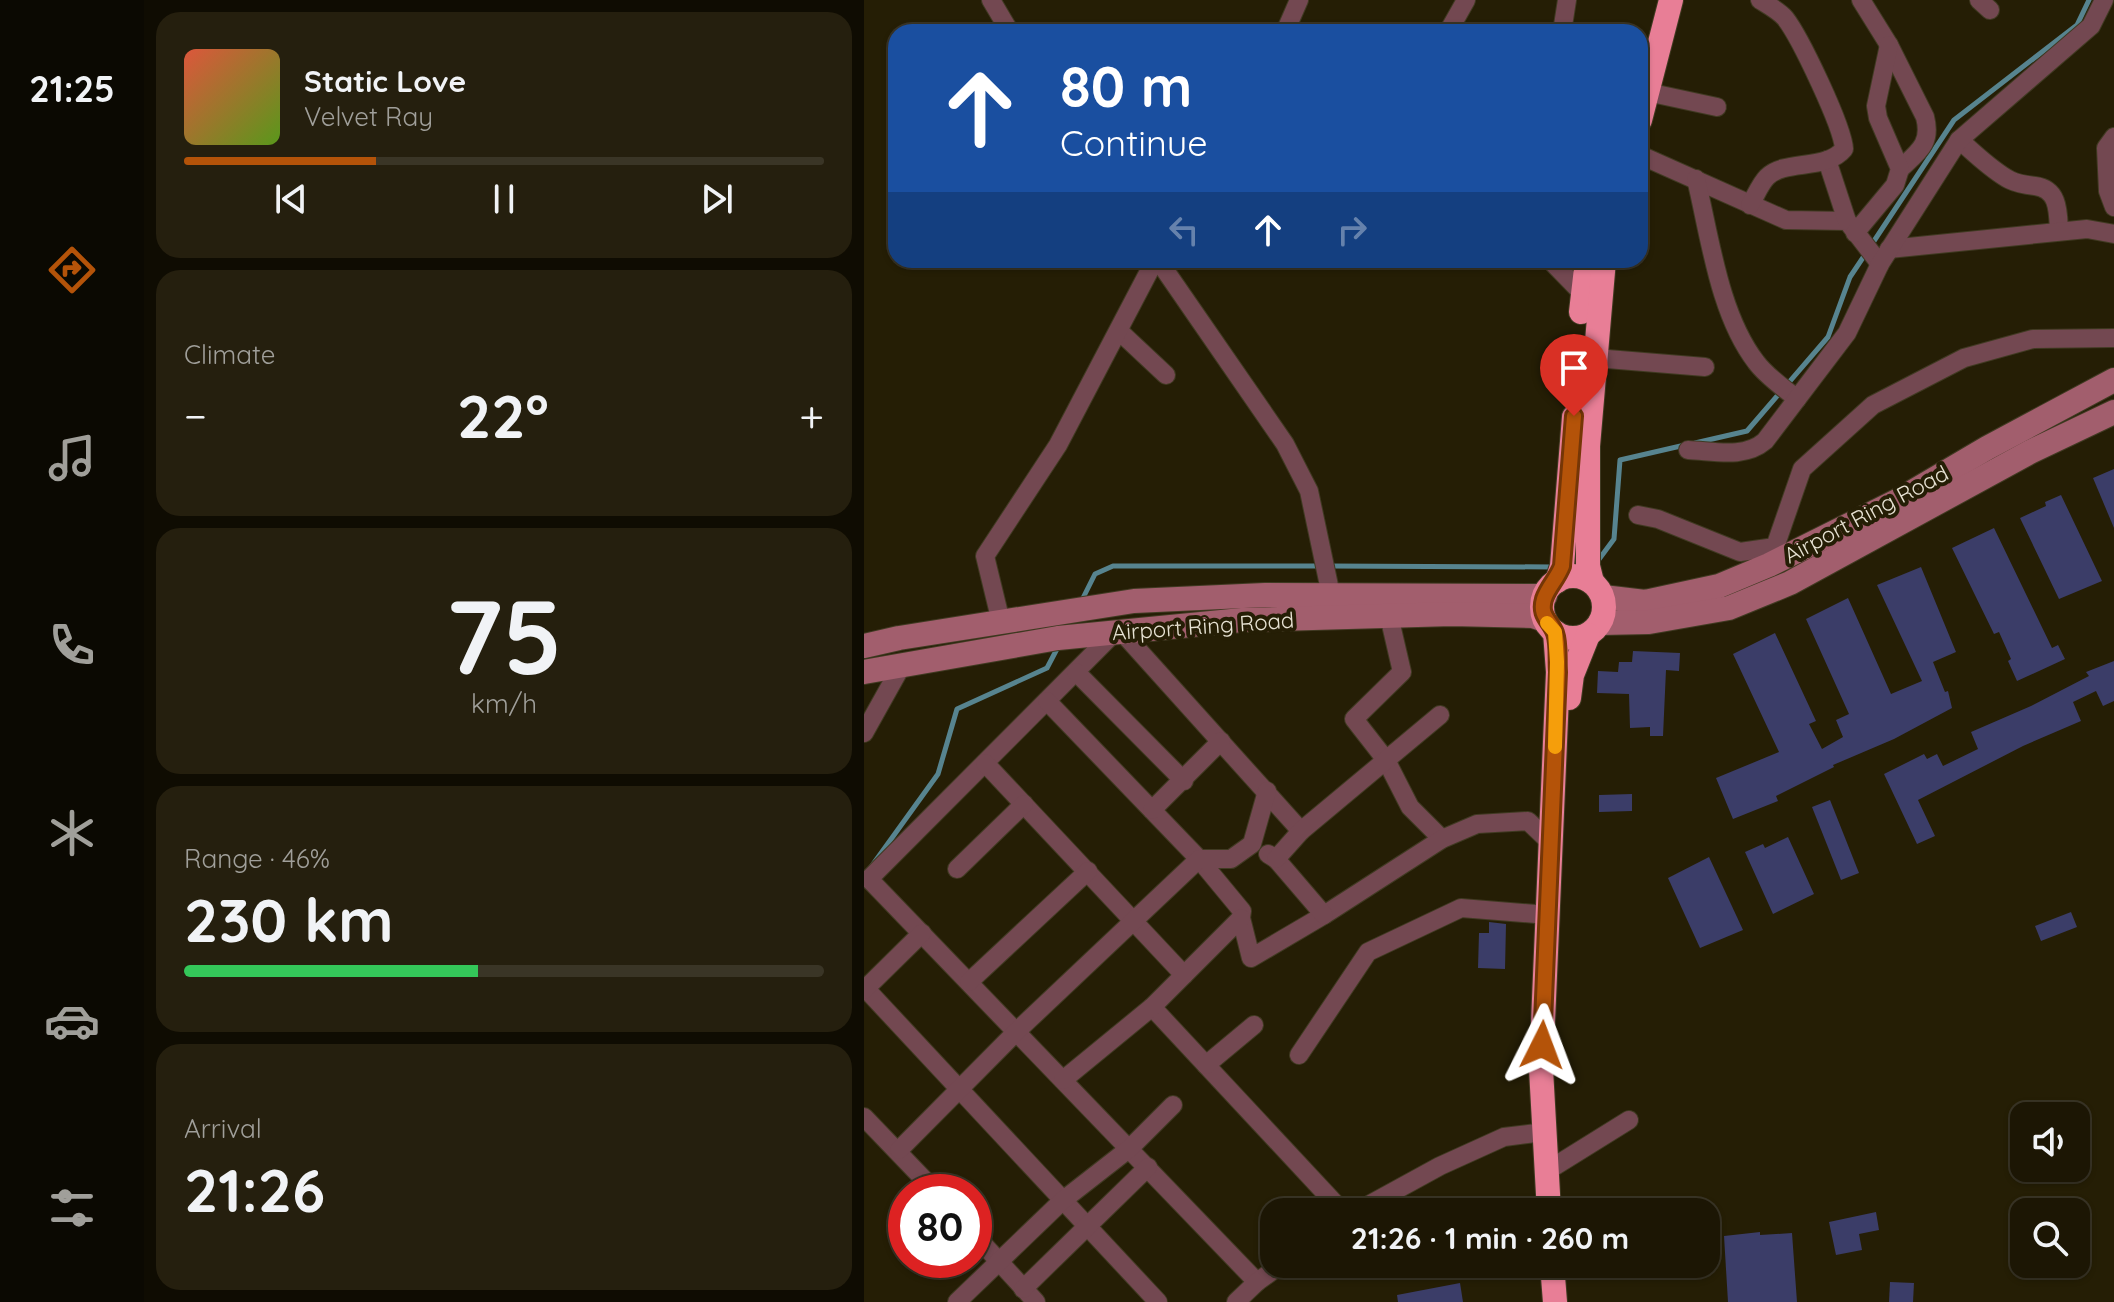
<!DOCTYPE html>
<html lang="en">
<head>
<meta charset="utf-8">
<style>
	body { margin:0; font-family:Quicksand,sans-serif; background:#251f0e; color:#f1f3f6; height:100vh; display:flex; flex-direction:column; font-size:30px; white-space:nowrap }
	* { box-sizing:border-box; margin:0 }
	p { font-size:26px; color:#a09f9a }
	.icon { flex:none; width:44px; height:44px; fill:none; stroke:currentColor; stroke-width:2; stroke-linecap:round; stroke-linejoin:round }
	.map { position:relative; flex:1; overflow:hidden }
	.drawer { display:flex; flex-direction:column; gap:12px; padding:12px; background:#0f0c02; width:720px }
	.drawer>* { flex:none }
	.banner { position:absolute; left:24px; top:24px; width:760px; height:244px; border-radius:24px; box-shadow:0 2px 6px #0004,0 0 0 2px #3a3526; background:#1a4fa0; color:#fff; overflow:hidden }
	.fabs { position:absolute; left:1146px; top:1102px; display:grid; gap:16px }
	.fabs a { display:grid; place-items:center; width:80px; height:80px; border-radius:16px; background:#1c1604; box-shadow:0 2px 6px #0004,0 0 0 2px #3a3526; font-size:40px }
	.speed { position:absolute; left:24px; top:1174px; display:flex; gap:16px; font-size:40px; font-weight:700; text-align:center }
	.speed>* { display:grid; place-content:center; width:104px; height:104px; border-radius:50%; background:#1c1604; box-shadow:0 2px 6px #0004,0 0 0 2px #3a3526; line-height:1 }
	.speed .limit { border:12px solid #d22; background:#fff; color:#111 }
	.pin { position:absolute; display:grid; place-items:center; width:68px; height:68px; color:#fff; margin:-82px -34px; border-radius:50% 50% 50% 0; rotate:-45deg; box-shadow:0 0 8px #0007 }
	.pin .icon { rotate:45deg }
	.me { position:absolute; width:88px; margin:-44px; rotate:3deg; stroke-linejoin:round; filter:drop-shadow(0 0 6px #0008) }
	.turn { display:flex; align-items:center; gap:28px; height:168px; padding:0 40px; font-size:36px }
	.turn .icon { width:104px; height:104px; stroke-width:2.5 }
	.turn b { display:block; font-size:56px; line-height:68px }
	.lanes { display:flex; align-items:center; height:76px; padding:0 40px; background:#0003; justify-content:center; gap:40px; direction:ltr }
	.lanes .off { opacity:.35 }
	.big { font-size:60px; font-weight:800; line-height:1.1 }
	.drawer .card { flex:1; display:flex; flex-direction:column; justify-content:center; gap:12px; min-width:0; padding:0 28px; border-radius:24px; background:#251f0e }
	.drawer .dial { align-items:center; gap:0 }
	.dial b { font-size:104px; line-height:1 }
	.song { display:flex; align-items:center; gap:24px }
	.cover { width:96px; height:96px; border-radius:12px; background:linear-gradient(135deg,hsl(10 70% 55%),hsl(90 70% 35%)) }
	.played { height:8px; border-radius:4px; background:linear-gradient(90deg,#b45309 30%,#3a3526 30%) }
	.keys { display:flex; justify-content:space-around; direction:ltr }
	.heat { display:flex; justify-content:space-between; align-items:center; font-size:44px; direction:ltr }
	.charge { height:12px; border-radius:6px; background:linear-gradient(90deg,#34c759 46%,#3a3526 0) }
	.trip { position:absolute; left:396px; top:1198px; width:460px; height:80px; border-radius:24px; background:#1c1604; box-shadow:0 2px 6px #0004,0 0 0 2px #3a3526; font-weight:800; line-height:80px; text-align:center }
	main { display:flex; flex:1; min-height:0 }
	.tabs { display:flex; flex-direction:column; width:144px; justify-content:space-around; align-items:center; background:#0b0902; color:#a09f9a }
	.tabs .icon { width:56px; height:56px }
	.tabs .current { color:#b45309 }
	.tabs b { font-size:36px; color:#f1f3f6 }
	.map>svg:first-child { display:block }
</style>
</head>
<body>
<main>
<nav class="tabs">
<b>21:25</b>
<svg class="icon current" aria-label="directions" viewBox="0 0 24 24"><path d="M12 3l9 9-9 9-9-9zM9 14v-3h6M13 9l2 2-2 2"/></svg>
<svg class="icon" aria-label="music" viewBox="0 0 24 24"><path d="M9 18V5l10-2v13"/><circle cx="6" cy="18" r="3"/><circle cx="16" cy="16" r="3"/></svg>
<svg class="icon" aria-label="phone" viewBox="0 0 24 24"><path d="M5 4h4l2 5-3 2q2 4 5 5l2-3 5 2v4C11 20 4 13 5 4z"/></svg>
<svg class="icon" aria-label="climate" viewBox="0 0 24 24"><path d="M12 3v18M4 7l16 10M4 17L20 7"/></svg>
<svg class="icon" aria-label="car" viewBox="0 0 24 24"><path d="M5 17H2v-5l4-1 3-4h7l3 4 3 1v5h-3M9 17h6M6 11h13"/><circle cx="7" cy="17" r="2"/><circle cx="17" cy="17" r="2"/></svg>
<svg class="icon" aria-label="filters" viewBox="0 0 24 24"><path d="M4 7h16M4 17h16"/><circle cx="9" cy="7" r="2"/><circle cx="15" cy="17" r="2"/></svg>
</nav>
<section class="drawer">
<div class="card">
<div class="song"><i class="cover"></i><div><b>Static Love</b><p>Velvet Ray</p></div></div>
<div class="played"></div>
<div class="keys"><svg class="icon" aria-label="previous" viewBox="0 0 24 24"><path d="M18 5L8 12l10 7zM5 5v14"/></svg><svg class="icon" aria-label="pause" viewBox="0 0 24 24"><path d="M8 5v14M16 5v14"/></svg><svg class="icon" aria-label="next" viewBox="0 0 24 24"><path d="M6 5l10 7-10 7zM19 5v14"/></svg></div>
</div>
<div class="card"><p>Climate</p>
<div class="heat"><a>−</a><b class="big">22°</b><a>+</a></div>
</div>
<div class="card dial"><b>75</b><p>km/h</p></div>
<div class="card"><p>Range · 46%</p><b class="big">230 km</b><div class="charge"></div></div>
<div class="card"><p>Arrival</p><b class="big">21:26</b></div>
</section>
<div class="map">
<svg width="1250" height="1302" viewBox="0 0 1250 1302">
	<rect width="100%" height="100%" fill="#251e05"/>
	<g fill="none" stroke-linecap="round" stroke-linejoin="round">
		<g stroke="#57848f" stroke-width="5">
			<polyline points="1008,244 1090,120 1213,25 1225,0"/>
			<polyline points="831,443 883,431 964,337 986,277 1002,253"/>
			<polyline points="733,562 750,539 756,460 821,445"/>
			<polyline points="466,566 689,567"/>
			<polyline points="217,602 231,574 249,566 456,566"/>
			<polyline points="7,867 74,774 93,709 183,668 194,647"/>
		</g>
	</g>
	<g fill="#3b3d68">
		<polygon points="1250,469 1250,528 1229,478"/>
		<polygon points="1197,495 1238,581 1195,599 1156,518 1182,506 1181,502"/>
		<polygon points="1130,528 1188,648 1194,645 1201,659 1153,681 1144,661 1147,659 1135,632 1130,634 1088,548"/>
		<polygon points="1057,567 1092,652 1069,662 1081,692 1084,691 1088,708 1030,739 969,765 970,767 912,796 914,801 869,819 852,778 915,752 869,654 911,633 952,721 945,724 958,749 979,737 972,720 985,714 942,619 984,598 1027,694 1058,681 1013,585"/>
		<polygon points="769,651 816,653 815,671 802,670 799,736 786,736 786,727 766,728 765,694 733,693 734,671 754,672 755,662 768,662"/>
		<polygon points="1250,661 1250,701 1239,706 1232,691 1209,702 1217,721 1159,746 1054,800 1071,836 1053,844 1020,774 1060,754 1063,759 1073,754 1079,766 1114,749 1107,732 1167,706 1225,676 1222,672"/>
		<polygon points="768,794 768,811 735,812 735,795"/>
		<polygon points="966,800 995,873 977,880 948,807"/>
		<polygon points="924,837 950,894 909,914 881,852 899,844 901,848"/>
		<polygon points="845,857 879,930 836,948 804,878"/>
		<polygon points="1207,912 1213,927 1177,941 1171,926"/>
		<polygon points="625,922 642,924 641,969 614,968 615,933 625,933"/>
		<polygon points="1012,1212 1015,1230 995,1234 998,1250 972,1255 965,1222"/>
		<polygon points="896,1232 896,1235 928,1233 933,1302 864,1302 860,1236"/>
		<polygon points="1026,1282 1050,1283 1049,1302 1025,1302"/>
		<polygon points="596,1283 599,1302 534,1302 533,1295"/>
	</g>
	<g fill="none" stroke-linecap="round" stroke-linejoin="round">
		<g stroke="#403a22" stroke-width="20">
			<g id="street">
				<polyline points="127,0 146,32"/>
				<path d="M997,0L1025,45L1061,117C1068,144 1054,152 1036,169"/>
				<polyline points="1115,0 1126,10"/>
				<polyline points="421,32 435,0"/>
				<polyline points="584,32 602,0"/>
				<polyline points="698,32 703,0"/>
				<polyline points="783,92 853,107"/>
				<polyline points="1250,137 1242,148 1244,191 1250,207"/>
				<path d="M1095,140C1111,153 1127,170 1146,180C1154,184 1162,185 1171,186C1195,189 1194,212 1195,231"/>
				<polyline points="776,155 922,220 983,221 1016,264"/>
				<polyline points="963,160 983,221"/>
				<path d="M832,179C846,237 855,314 892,362C903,377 919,387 933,399"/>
				<path d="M886,205C891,197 896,184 903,177C921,159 962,171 980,149C979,127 936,37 921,18C915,11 904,5 896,0"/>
				<polyline points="991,233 1031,185 1036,169 1014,118 1012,106 1025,45"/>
				<polyline points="1025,249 1223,229 1250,234"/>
				<polyline points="294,260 421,444 445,491 467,595"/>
				<polyline points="686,260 719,294"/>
				<polyline points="255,331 302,375"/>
				<polyline points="731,358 841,367"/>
				<path d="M824,450C850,451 880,459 901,441L983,333L1016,264L1095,140L1227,26L1240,0"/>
				<polyline points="774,515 794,519 876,552 911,547 938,469 1009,405 1100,358 1169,339 1250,338"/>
				<polyline points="525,616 538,672 490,719 522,760 546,807 578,839"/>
				<polyline points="137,622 121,556 194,445 291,260"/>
				<polyline points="251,632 5,879 393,1282"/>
				<polyline points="258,632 437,831"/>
				<polyline points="212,672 320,781"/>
				<polyline points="183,701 335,859 378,911 377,918 387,958 460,915 578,839 613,824 664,821 687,843"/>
				<polyline points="0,733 38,665"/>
				<polyline points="121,763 320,975"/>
				<polyline points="288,810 357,741"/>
				<polyline points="404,854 412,859 460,915"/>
				<polyline points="412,859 437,831 576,715"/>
				<polyline points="93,869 160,804"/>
				<polyline points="105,982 224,871"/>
				<polyline points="2,989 294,1302"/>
				<polyline points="0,990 58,933"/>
				<polyline points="288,1007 479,1212"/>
				<polyline points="435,1055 504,952 597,908 684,915"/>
				<polyline points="342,1065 390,1025"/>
				<polyline points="199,1080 288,1007 377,918"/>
				<polyline points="0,1117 72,1192"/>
				<polyline points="35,1150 153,1031 335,859 367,859 388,844 403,791"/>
				<polyline points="683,1171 765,1120"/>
				<polyline points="492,1212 576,1166 640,1137 680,1132"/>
				<polyline points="110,1234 172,1302"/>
				<polyline points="159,1289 284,1167"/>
				<polyline points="93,1302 198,1201 266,1148 309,1105"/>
				<polyline points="372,1302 393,1282 418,1264"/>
			</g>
		</g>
		<g stroke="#403a22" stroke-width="26">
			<g id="secondary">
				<polyline points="739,597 781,602 855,586 905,565 1033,501 1123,448 1250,380"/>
				<polyline points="736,623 785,622 865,608 926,583 1166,452 1250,412"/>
				<polyline points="0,646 35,638 270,601 401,595 681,596"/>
				<polyline points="0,672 194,638 378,620 588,614 669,616 681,620"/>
			</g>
		</g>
		<g stroke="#403a22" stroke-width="26">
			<g id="highway">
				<polyline points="776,120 807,0"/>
				<polyline points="717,312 723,260"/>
				<circle cx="709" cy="607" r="31"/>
				<polyline points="693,581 698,566 710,417"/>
				<polyline points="728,582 724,566 724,446 740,260"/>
				<polyline points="705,698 708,675 724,635"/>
				<polyline points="685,1212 677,1069 694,672 691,632"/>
				<polyline points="688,1264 691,1302"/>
			</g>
		</g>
		<use href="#street" stroke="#734851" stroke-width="18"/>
		<use href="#secondary" stroke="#a25e6d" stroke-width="24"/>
		<use href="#highway" stroke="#e87e96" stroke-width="24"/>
	</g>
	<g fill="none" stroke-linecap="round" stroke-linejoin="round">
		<g stroke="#753606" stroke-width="20">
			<path id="route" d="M678,1045L694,672C693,660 695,644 691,633C686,620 675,616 680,599C684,587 693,579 698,566L710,416"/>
		</g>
		<use href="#route" stroke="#b45309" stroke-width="14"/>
		<polyline stroke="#f59e0b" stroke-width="14" points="683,623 691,632 693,662 691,747"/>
	</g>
	<g text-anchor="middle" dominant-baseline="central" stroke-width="8" stroke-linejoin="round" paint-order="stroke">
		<g font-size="22" fill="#e8e3d4" stroke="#251e05">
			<text transform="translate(1002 514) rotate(-28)">Airport Ring Road</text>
			<text transform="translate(339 626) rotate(-4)">Airport Ring Road</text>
		</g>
	</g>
</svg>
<div class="fabs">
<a><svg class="icon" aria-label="sound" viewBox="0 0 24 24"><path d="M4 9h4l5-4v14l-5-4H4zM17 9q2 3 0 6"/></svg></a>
<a><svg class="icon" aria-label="search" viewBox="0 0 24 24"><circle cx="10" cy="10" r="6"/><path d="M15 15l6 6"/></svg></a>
</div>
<div class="speed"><div class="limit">80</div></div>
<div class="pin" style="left:710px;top:416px;background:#d93025"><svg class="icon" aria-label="arrive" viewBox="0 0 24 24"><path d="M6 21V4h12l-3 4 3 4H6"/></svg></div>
<svg class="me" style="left:678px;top:1045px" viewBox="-20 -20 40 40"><path d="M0-17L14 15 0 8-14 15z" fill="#b45309" stroke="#fff" stroke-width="4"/></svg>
<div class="trip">21:26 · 1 min · 260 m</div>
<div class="banner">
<div class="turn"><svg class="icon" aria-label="ahead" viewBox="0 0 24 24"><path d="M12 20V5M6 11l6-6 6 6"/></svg><div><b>80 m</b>Continue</div></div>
<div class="lanes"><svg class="icon off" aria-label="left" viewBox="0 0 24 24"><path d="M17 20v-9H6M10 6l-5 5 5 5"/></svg><svg class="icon" aria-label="ahead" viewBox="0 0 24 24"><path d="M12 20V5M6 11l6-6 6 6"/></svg><svg class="icon off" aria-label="right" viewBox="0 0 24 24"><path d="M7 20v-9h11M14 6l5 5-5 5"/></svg></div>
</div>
</div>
</main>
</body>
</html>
